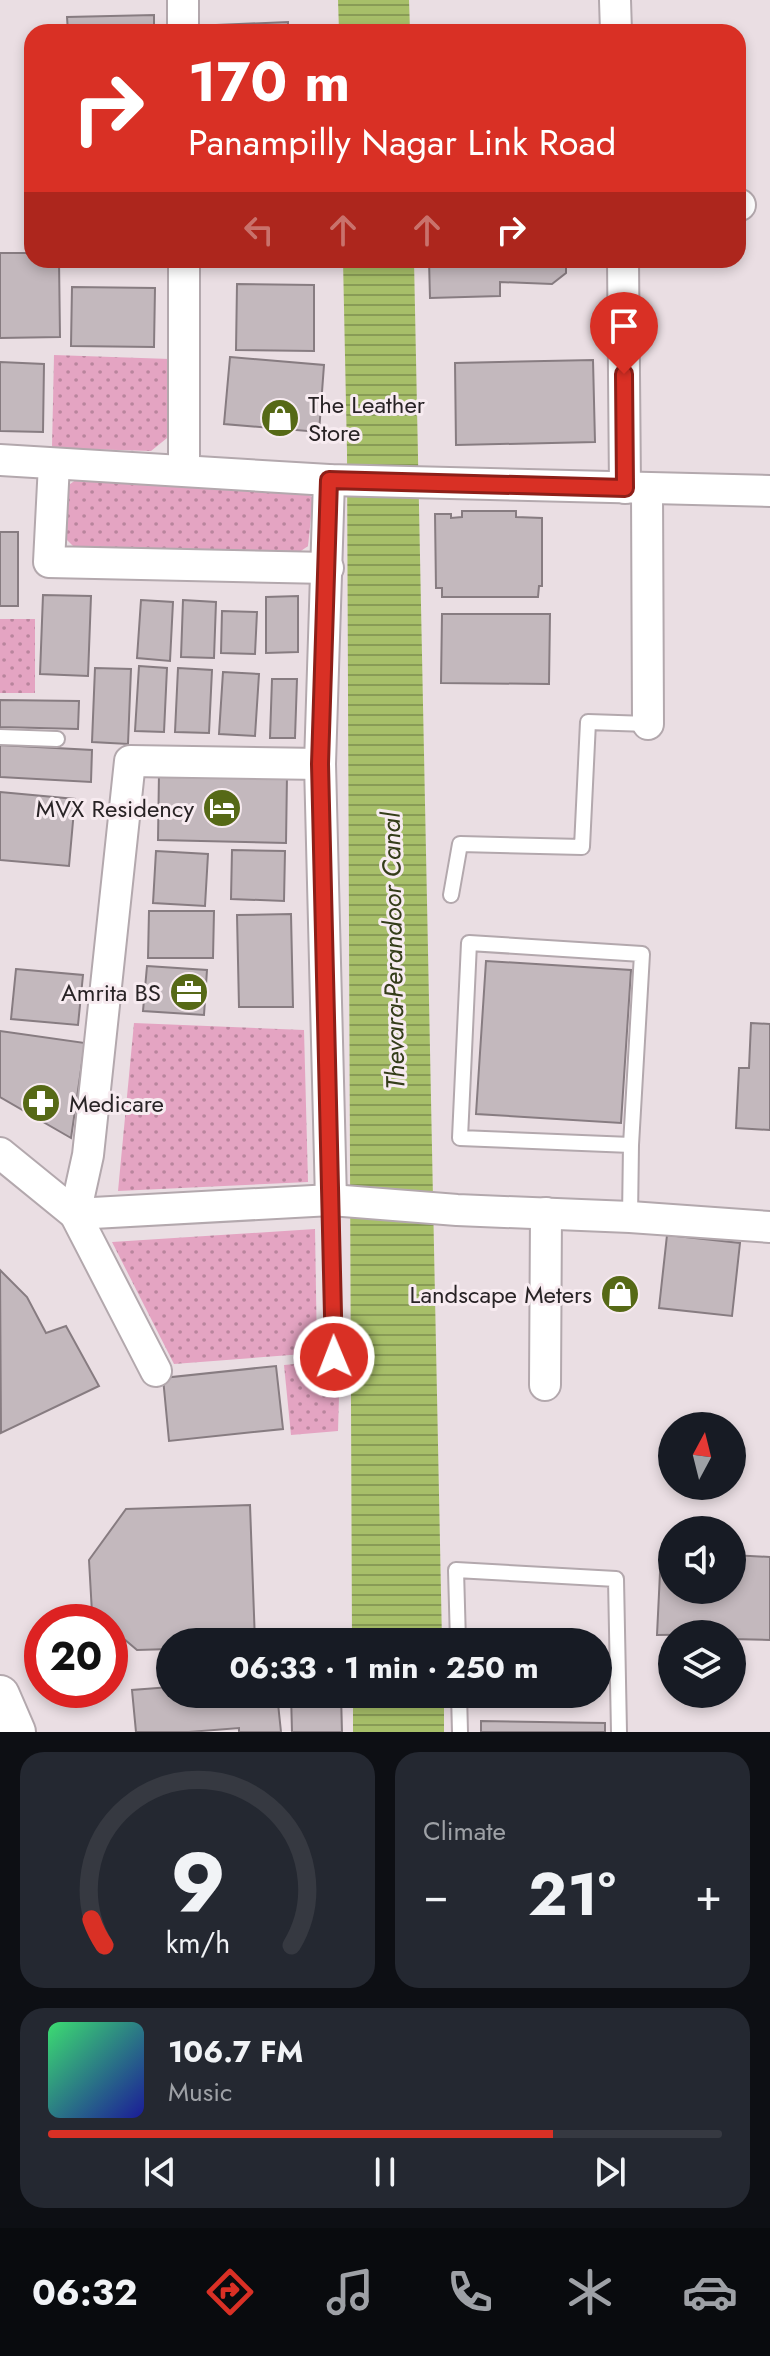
<!DOCTYPE html>
<html lang="en">
<head>
<meta charset="utf-8">
<style>
	body { margin:0; font-family:Jost,sans-serif; background:#242831; color:#f1f3f6; height:100vh; display:flex; flex-direction:column; font-size:30px; white-space:nowrap }
	* { box-sizing:border-box; margin:0 }
	p { font-size:26px; color:#9ea1a6 }
	.icon { flex:none; width:44px; height:44px; fill:none; stroke:currentColor; stroke-width:2; stroke-linecap:round; stroke-linejoin:round }
	.map { position:relative; height:1732px; overflow:hidden }
	.panel { display:flex; flex-direction:column; gap:20px; padding:20px; background:#0d0f14; flex:1 }
	.panel>* { flex:none }
	.top-card { position:absolute; left:24px; top:24px; width:722px; height:244px; border-radius:24px; box-shadow:0 4px 12px #0003; background:#d93025; color:#fff; overflow:hidden }
	.needle { width:52px; rotate:7deg }
	.tools { position:absolute; left:658px; top:1412px; display:grid; gap:16px }
	.tools a { display:grid; place-items:center; width:88px; height:88px; border-radius:50%; background:#171b24; box-shadow:0 4px 12px #0003; font-size:40px }
	.speed { position:absolute; left:24px; top:1604px; display:flex; gap:16px; font-size:40px; font-weight:700; text-align:center }
	.speed>* { display:grid; place-content:center; width:104px; height:104px; border-radius:50%; background:#171b24; box-shadow:0 4px 12px #0003; line-height:1 }
	.speed .limit { border:12px solid #d22; background:#fff; color:#111 }
	.pin { position:absolute; display:grid; place-items:center; width:68px; height:68px; color:#fff; margin:-82px -34px; border-radius:50% 50% 50% 0; rotate:-45deg; box-shadow:0 0 8px #0007 }
	.pin .icon { rotate:45deg }
	.me { position:absolute; width:88px; margin:-44px; rotate:359deg; stroke-linejoin:round; filter:drop-shadow(0 0 6px #0008) }
	.turn { display:flex; align-items:center; gap:28px; height:168px; padding:0 32px; font-size:36px }
	.turn .icon { width:104px; height:104px; stroke-width:2.5 }
	.turn b { display:block; font-size:56px; line-height:68px }
	.lanes { display:flex; align-items:center; height:76px; padding:0 32px; background:#0003; justify-content:center; gap:40px; direction:ltr }
	.lanes .off { opacity:.35 }
	.big { font-size:60px; font-weight:700; line-height:1.1 }
	.panel .widget { flex:1; display:flex; flex-direction:column; justify-content:center; gap:12px; min-width:0; padding:0 28px; border-radius:24px; background:#242831 }
	.panel .dial { align-items:center; gap:0 }
	.dial svg { height:208px; overflow:visible; fill:none; stroke:#363941; stroke-width:7; stroke-linecap:round; text-anchor:middle }
	.dial text { fill:#f1f3f6; stroke:none }
	.song { display:flex; align-items:center; gap:24px }
	.cover { width:96px; height:96px; border-radius:12px; background:linear-gradient(135deg,hsl(140 70% 55%),hsl(240 70% 35%)) }
	.played { height:8px; border-radius:4px; background:linear-gradient(90deg,#d93025 75%,#363941 75%) }
	.keys { display:flex; justify-content:space-around; direction:ltr }
	.heat { display:flex; justify-content:space-between; align-items:center; font-size:44px; direction:ltr }
	.panel .tiles { flex:1; display:grid; gap:20px; grid-template-columns:1fr 1fr }
	.widget:last-child { grid-column:span 2 }
	.trip { position:absolute; left:156px; top:1628px; width:456px; height:80px; border-radius:40px; background:#171b24; box-shadow:0 4px 12px #0003; font-weight:700; line-height:80px; text-align:center }
	.tabs { display:flex; height:128px; justify-content:space-around; align-items:center; background:#090b0e; color:#9ea1a6 }
	.tabs .icon { width:56px; height:56px }
	.tabs .selected { color:#d93025 }
	.tabs b { font-size:36px; color:#f1f3f6 }
	.map>svg:first-child { display:block }
</style>
</head>
<body>
<div class="map">
<svg width="770" height="1732" viewBox="0 0 770 1732">
	<defs>
		<pattern id="grass-dots" width="8" height="8" patternUnits="userSpaceOnUse" patternTransform="scale(2)"><rect width="8" height="8" fill="#e4a4c2"/><path d="M2 2h.1M6 6h.1" fill="none" stroke="#b9859d" stroke-width="1.8" stroke-linecap="round"/></pattern>
		<pattern id="water-rules" width="6" height="5" patternUnits="userSpaceOnUse" patternTransform="scale(2)"><rect width="6" height="5" fill="#a7bf69"/><path d="M0 2.5h6" fill="none" stroke="#889b56"/></pattern>
	</defs>
	<rect width="100%" height="100%" fill="#eadee3"/>
	<g fill="url(#grass-dots)">
		<polygon points="54,355 170,359 172,434 151,451 52,448"/>
		<polygon points="84,474 298,486 313,498 308,546 291,558 77,550 63,536 66,487"/>
		<rect x="0" y="619" width="35" height="74"/>
		<polygon points="134,1023 304,1030 308,1182 118,1191"/>
		<polygon points="315,1229 317,1353 174,1364 112,1242"/>
		<polygon points="340,1360 338,1431 291,1435 284,1365"/>
	</g>
	<g fill="url(#water-rules)">
		<polygon points="338,0 409,0 410,32 339,32"/>
		<polygon points="343,260 414,260 442,1642 352,1642 347,452"/>
		<rect x="353" y="1694" width="91" height="38"/>
	</g>
	<g fill="#c3b8bd" stroke="#877c81" stroke-width="2">
		<polygon points="154,15 154,32 68,32 67,17"/>
		<polygon points="288,22 288,32 218,32 217,25"/>
		<polygon points="0,253 32,253 32,260 59,260 60,337 0,338"/>
		<polygon points="231,260 315,260 315,264 231,262"/>
		<polygon points="429,260 566,260 566,273 552,284 500,282 500,296 430,298"/>
		<polygon points="237,284 314,285 314,351 236,350"/>
		<polygon points="72,287 155,288 154,347 71,346"/>
		<polygon points="230,357 324,365 319,432 224,424"/>
		<polygon points="593,360 595,442 456,445 455,363"/>
		<polygon points="0,362 44,364 43,432 0,431"/>
		<polygon points="462,511 516,511 516,517 542,518 542,586 539,586 538,597 442,597 442,588 436,588 435,514 451,514 451,518 462,517"/>
		<rect x="0" y="532" width="18" height="74"/>
		<polygon points="43,595 91,596 88,676 40,674"/>
		<polygon points="298,596 298,652 266,653 266,597"/>
		<polygon points="141,600 173,602 170,661 137,658"/>
		<polygon points="183,600 216,602 214,658 181,657"/>
		<polygon points="222,611 257,612 255,654 221,653"/>
		<polygon points="442,614 550,614 549,684 441,683"/>
		<polygon points="139,666 167,668 164,732 135,731"/>
		<polygon points="95,668 131,669 128,744 92,742"/>
		<polygon points="178,668 212,670 209,733 175,732"/>
		<polygon points="223,672 259,674 255,736 219,734"/>
		<polygon points="272,679 297,679 295,738 270,738"/>
		<polygon points="0,700 79,701 78,729 0,727"/>
		<polygon points="0,745 92,750 91,782 0,777"/>
		<polygon points="159,773 287,775 286,843 158,840"/>
		<polygon points="0,792 75,799 69,866 0,860"/>
		<polygon points="232,850 285,851 284,901 231,899"/>
		<polygon points="156,851 208,854 205,906 153,903"/>
		<polygon points="149,911 214,911 213,958 148,958"/>
		<polygon points="291,914 293,1007 239,1007 237,915"/>
		<polygon points="486,961 631,970 621,1123 476,1114"/>
		<polygon points="147,966 207,970 204,1015 143,1011"/>
		<polygon points="16,969 83,975 78,1025 11,1019"/>
		<polygon points="751,1023 770,1024 770,1130 736,1128 739,1068 749,1068"/>
		<polygon points="0,1031 85,1043 71,1138 0,1097"/>
		<polygon points="667,1235 740,1243 732,1316 659,1308"/>
		<polygon points="0,1270 27,1297 46,1333 66,1326 99,1386 1,1433"/>
		<polygon points="276,1366 283,1429 169,1441 163,1378"/>
		<polygon points="250,1505 255,1642 170,1642 170,1649 137,1650 110,1627 110,1622 104,1622 92,1613 89,1560 126,1509"/>
		<polygon points="661,1552 672,1552 672,1590 732,1590 732,1555 770,1557 770,1640 732,1639 732,1634 657,1635"/>
		<polygon points="170,1687 170,1694 277,1694 281,1732 239,1732 239,1728 189,1732 136,1732 132,1690"/>
		<polygon points="291,1694 341,1694 342,1732 292,1732"/>
		<polygon points="481,1721 605,1723 605,1732 481,1732"/>
	</g>
	<g fill="none" stroke-linecap="round" stroke-linejoin="round">
		<g stroke="#b3a8ad" stroke-width="18">
			<g id="service">
				<polyline points="0,737 57,739"/>
				<polyline points="451,895 460,844 582,847 588,722 648,724"/>
				<polyline points="331,1200 334,1357"/>
				<polyline points="630,1217 631,1145 460,1138 469,943 642,954 631,1145"/>
				<polyline points="458,1642 456,1570 616,1579 619,1732"/>
				<polyline points="459,1694 460,1732"/>
			</g>
		</g>
		<g stroke="#b3a8ad" stroke-width="34">
			<g id="minor">
				<polyline points="183,0 183,32"/>
				<polyline points="615,0 616,32"/>
				<polyline points="738,205 740,205"/>
				<polyline points="184,260 184,470"/>
				<polyline points="623,260 625,488"/>
				<polyline points="0,460 329,480 770,491"/>
				<polyline points="54,464 49,562 328,568"/>
				<polyline points="329,480 320,764 331,1200"/>
				<polyline points="647,489 648,724"/>
				<polyline points="0,1153 75,1214 331,1200 457,1210 630,1217 770,1227"/>
				<polyline points="156,1371 75,1214 88,1155 130,761 320,764"/>
				<polyline points="545,1385 546,1213"/>
			</g>
		</g>
		<g stroke="#b3a8ad" stroke-width="42">
			<polyline id="tertiary" points="0,1695 16,1732"/>
		</g>
		<use href="#service" stroke="#fff" stroke-width="14"/>
		<use href="#minor" stroke="#fff" stroke-width="30"/>
		<use href="#tertiary" stroke="#fff" stroke-width="38"/>
	</g>
	<g fill="none" stroke-linecap="round" stroke-linejoin="round">
		<g stroke="#8d1f18" stroke-width="20">
			<polyline id="route" points="334,1357 320,764 329,480 625,488 624,374"/>
		</g>
		<use href="#route" stroke="#d93025" stroke-width="14"/>
	</g>
	<defs>
		<g id="shop-disc" transform="scale(2)"><circle r="9.5" fill="#566916" stroke="#f7ebf0"/><path d="M-5-2.5h2.3a2.7 3.5 0 0 1 5.4 0H5L5.5 6h-11ZM-1.5-2.5h3a1.5 2.3 0 0 0-3 0Z" fill="#fff"/></g>
		<g id="hotel-disc" transform="scale(2)"><circle r="9.5" fill="#566916" stroke="#f7ebf0"/><path d="M-6-4.5h1.5V1H6V5H4.5V3h-9V5H-6ZM-4 0a1.8 1.8 0 1 1 3.6 0ZM.5 0V-2.5h3Q6-2.5 6 0Z" fill="#fff"/></g>
		<g id="office-disc" transform="scale(2)"><circle r="9.5" fill="#566916" stroke="#f7ebf0"/><path d="M-6-3h4V-5.5h4V-3h4V5H-6ZM-1-4.5V-3h2v-1.5ZM-6 0V1H6V0Z" fill="#fff"/></g>
		<g id="pharmacy-disc" transform="scale(2)"><circle r="9.5" fill="#566916" stroke="#f7ebf0"/><path d="M-2-6h4v4h4v4h-4v4h-4v-4h-4v-4h4Z" fill="#fff"/></g>
	</defs>
	<g fill-rule="evenodd">
		<use href="#shop-disc" x="280" y="418"/>
		<use href="#hotel-disc" x="222" y="808"/>
		<use href="#office-disc" x="189" y="992"/>
		<use href="#pharmacy-disc" x="41" y="1103"/>
		<use href="#shop-disc" x="620" y="1294"/>
	</g>
	<g text-anchor="middle" dominant-baseline="central" stroke-width="6" stroke-linejoin="round" paint-order="stroke">
		<g font-size="24" fill="#282325" stroke="#f7ebf0" text-anchor="end">
			<text x="308" y="404" text-anchor="start">The Leather<tspan x="308" dy="28">Store</tspan></text>
			<text x="194" y="808">MVX Residency</text>
			<text x="161" y="992">Amrita BS</text>
			<text x="69" y="1103" text-anchor="start">Medicare</text>
			<text x="592" y="1294">Landscape Meters</text>
		</g>
		<g font-size="26" font-style="italic" fill="#343d19" stroke="#f7ebf0">
			<text transform="translate(393 951) rotate(-91)">Thevara-Perandoor Canal</text>
		</g>
	</g>
</svg>
<div class="tools">
<a><svg class="needle" viewBox="-14 -14 28 28"><path d="M0-13l5 13h-10z" fill="#e53935"/><path d="M0 13l5-13h-10z" fill="#9ea1a6"/></svg></a>
<a><svg class="icon" aria-label="sound" viewBox="0 0 24 24"><path d="M4 9h4l5-4v14l-5-4H4zM17 9q2 3 0 6"/></svg></a>
<a><svg class="icon" aria-label="layers" viewBox="0 0 24 24"><path d="M12 4l9 5-9 5-9-5zM3 14l9 5 9-5"/></svg></a>
</div>
<div class="speed"><div class="limit">20</div></div>
<div class="pin" style="left:624px;top:374px;background:#d93025"><svg class="icon" aria-label="arrive" viewBox="0 0 24 24"><path d="M6 21V4h12l-3 4 3 4H6"/></svg></div>
<svg class="me" style="left:334px;top:1357px" viewBox="-20 -20 40 40"><circle r="17" fill="#d93025" stroke="#fff" stroke-width="3"/><path d="M0-11L8 9 0 5-8 9z" fill="#fff"/></svg>
<div class="trip">06:33 · 1 min · 250 m</div>
<div class="top-card">
<div class="turn"><svg class="icon" aria-label="right" viewBox="0 0 24 24"><path d="M7 20v-9h11M14 6l5 5-5 5"/></svg><div><b>170 m</b>Panampilly Nagar Link Road</div></div>
<div class="lanes"><svg class="icon off" aria-label="left" viewBox="0 0 24 24"><path d="M17 20v-9H6M10 6l-5 5 5 5"/></svg><svg class="icon off" aria-label="ahead" viewBox="0 0 24 24"><path d="M12 20V5M6 11l6-6 6 6"/></svg><svg class="icon off" aria-label="ahead" viewBox="0 0 24 24"><path d="M12 20V5M6 11l6-6 6 6"/></svg><svg class="icon" aria-label="right" viewBox="0 0 24 24"><path d="M7 20v-9h11M14 6l5 5-5 5"/></svg></div>
</div>
</div>
<section class="panel">
<div class="tiles">
<div class="widget dial"><svg viewBox="0 0 100 80">
<path d="M14 69A42 42 0 1 1 86 69"/>
<path d="M14 69A42 42 0 0 1 9 59" stroke="#d93025"/>
<text x="50" y="56" font-size="32" font-weight="700">9</text>
<text x="50" y="72" font-size="11">km/h</text>
</svg></div>
<div class="widget"><p>Climate</p>
<div class="heat"><a>−</a><b class="big">21°</b><a>+</a></div>
</div>
<div class="widget">
<div class="song"><i class="cover"></i><div><b>106.7 FM</b><p>Music</p></div></div>
<div class="played"></div>
<div class="keys"><svg class="icon" aria-label="previous" viewBox="0 0 24 24"><path d="M18 5L8 12l10 7zM5 5v14"/></svg><svg class="icon" aria-label="pause" viewBox="0 0 24 24"><path d="M8 5v14M16 5v14"/></svg><svg class="icon" aria-label="next" viewBox="0 0 24 24"><path d="M6 5l10 7-10 7zM19 5v14"/></svg></div>
</div>
</div>
</section>
<nav class="tabs">
<b>06:32</b>
<svg class="icon selected" aria-label="directions" viewBox="0 0 24 24"><path d="M12 3l9 9-9 9-9-9zM9 14v-3h6M13 9l2 2-2 2"/></svg>
<svg class="icon" aria-label="music" viewBox="0 0 24 24"><path d="M9 18V5l10-2v13"/><circle cx="6" cy="18" r="3"/><circle cx="16" cy="16" r="3"/></svg>
<svg class="icon" aria-label="phone" viewBox="0 0 24 24"><path d="M5 4h4l2 5-3 2q2 4 5 5l2-3 5 2v4C11 20 4 13 5 4z"/></svg>
<svg class="icon" aria-label="climate" viewBox="0 0 24 24"><path d="M12 3v18M4 7l16 10M4 17L20 7"/></svg>
<svg class="icon" aria-label="car" viewBox="0 0 24 24"><path d="M5 17H2v-5l4-1 3-4h7l3 4 3 1v5h-3M9 17h6M6 11h13"/><circle cx="7" cy="17" r="2"/><circle cx="17" cy="17" r="2"/></svg>
</nav>
</body>
</html>
